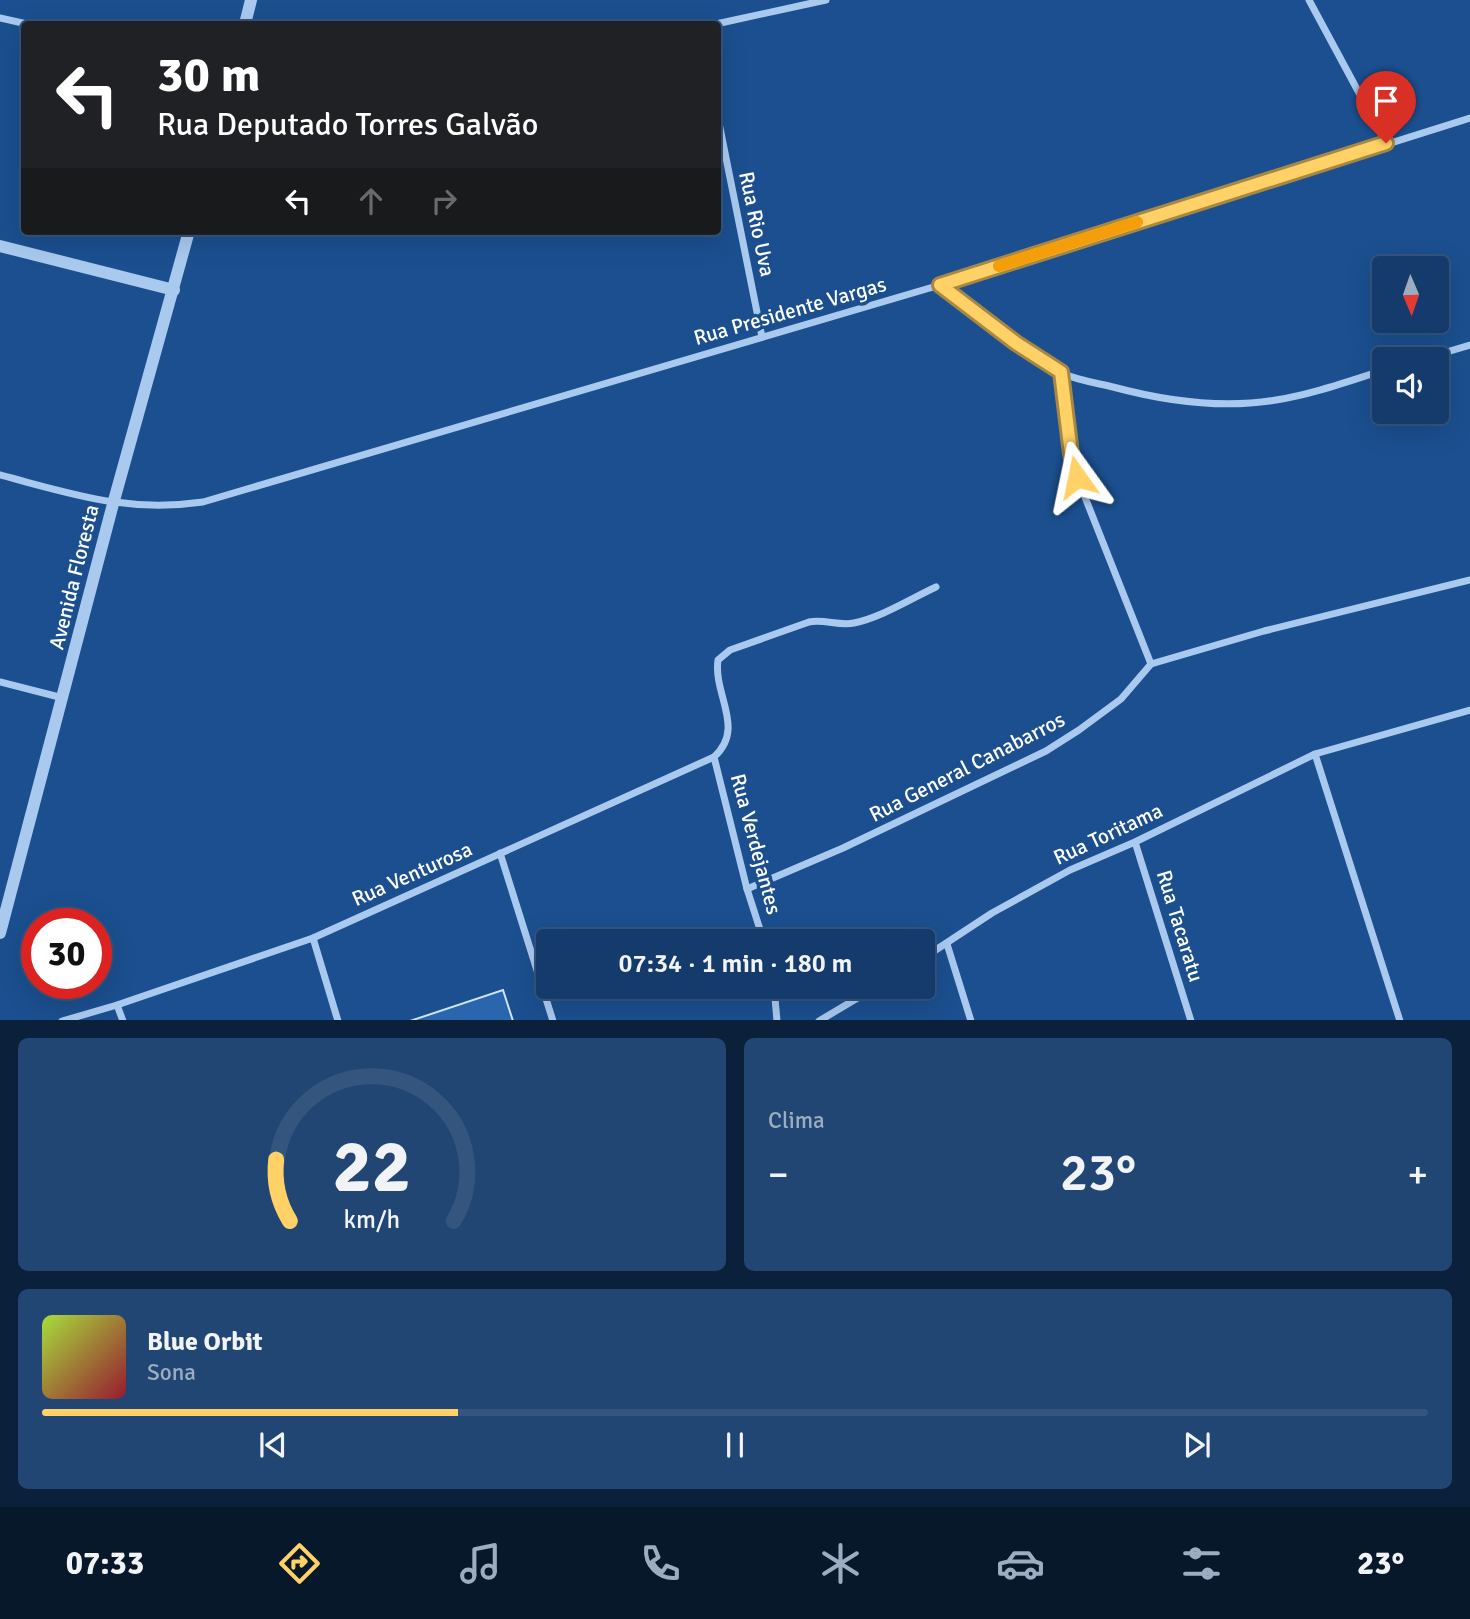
<!DOCTYPE html>
<html lang="pt">
<head>
<meta charset="utf-8">
<style>
	body { margin:0; font-family:Signika,sans-serif; background:#214673; color:#f1f3f6; height:100vh; display:flex; flex-direction:column; font-size:26px; white-space:nowrap }
	* { box-sizing:border-box; margin:0 }
	p { font-size:23px; color:#9dadc1 }
	.icon { flex:none; width:38px; height:38px; fill:none; stroke:currentColor; stroke-width:2; stroke-linecap:round; stroke-linejoin:round }
	.map { position:relative; height:1020px; overflow:hidden }
	.side { display:flex; flex-direction:column; gap:18px; padding:18px; background:#0b203b; flex:1 }
	.side>* { flex:none }
	.guide { position:absolute; left:21px; top:21px; width:700px; height:214px; border-radius:7px; box-shadow:0 7px 28px #0002,0 0 0 2px #33557e; background:#202124; color:#fff; overflow:hidden }
	.needle { width:46px; rotate:178deg }
	.controls { position:absolute; left:1372px; top:256px; display:grid; gap:14px }
	.controls a { display:grid; place-items:center; width:77px; height:77px; border-radius:7px; background:#143b6b; box-shadow:0 7px 28px #0002,0 0 0 2px #33557e; font-size:35px }
	.speed { position:absolute; left:21px; top:908px; display:flex; gap:14px; font-size:35px; font-weight:700; text-align:center }
	.speed>* { display:grid; place-content:center; width:91px; height:91px; border-radius:50%; background:#143b6b; box-shadow:0 7px 28px #0002,0 0 0 2px #33557e; line-height:1 }
	.speed .limit { border:10px solid #d22; background:#fff; color:#111 }
	.pin { position:absolute; display:grid; place-items:center; width:60px; height:60px; color:#fff; margin:-72px -30px; border-radius:50% 50% 50% 0; rotate:-45deg; box-shadow:0 0 7px #0007 }
	.pin .icon { rotate:45deg }
	.me { position:absolute; width:77px; margin:-38px; rotate:348deg; stroke-linejoin:round; filter:drop-shadow(0 0 5px #0008) }
	.turn { display:flex; align-items:center; gap:24px; height:147px; padding:0 21px; font-size:32px }
	.turn .icon { width:91px; height:91px; stroke-width:2.5 }
	.turn b { display:block; font-size:49px; line-height:60px }
	.lanes { display:flex; align-items:center; height:66px; padding:0 21px; background:#0003; justify-content:center; gap:35px; direction:ltr }
	.lanes .off { opacity:.35 }
	.big { font-size:52px; font-weight:600; line-height:1.1 }
	.side .widget { flex:1; display:flex; flex-direction:column; justify-content:center; gap:10px; min-width:0; padding:0 24px; border-radius:10px; background:#214673 }
	.side .dial { align-items:center; gap:0 }
	.dial svg { height:182px; overflow:visible; fill:none; stroke:#33557e; stroke-width:7; stroke-linecap:round; text-anchor:middle }
	.dial text { fill:#f1f3f6; stroke:none }
	.song { display:flex; align-items:center; gap:21px }
	.cover { width:84px; height:84px; border-radius:10px; background:linear-gradient(135deg,hsl(80 70% 55%),hsl(350 70% 35%)) }
	.played { height:7px; border-radius:4px; background:linear-gradient(90deg,#ffd166 30%,#33557e 30%) }
	.keys { display:flex; justify-content:space-around; direction:ltr }
	.heat { display:flex; justify-content:space-between; align-items:center; font-size:38px; direction:ltr }
	.side .tiles { flex:1; display:grid; gap:18px; grid-template-columns:1fr 1fr }
	.widget:last-child { grid-column:span 2 }
	.trip { position:absolute; left:536px; top:929px; width:399px; height:70px; border-radius:7px; background:#143b6b; box-shadow:0 7px 28px #0002,0 0 0 2px #33557e; font-weight:600; line-height:70px; text-align:center }
	.menu { display:flex; height:112px; justify-content:space-around; align-items:center; background:#08182b; color:#9dadc1 }
	.menu .icon { width:49px; height:49px }
	.menu .current { color:#ffd166 }
	.menu b { font-size:32px; color:#f1f3f6 }
	.map>svg:first-child { display:block }
</style>
</head>
<body>
<div class="map">
<svg width="1470" height="1021" viewBox="0 0 1470 1021">
	<rect width="100%" height="100%" fill="#1b4f8f"/>
	<polygon fill="#2a66ad" stroke="#cfe3fa" stroke-width="2" points="503,990 513,1021 410,1021"/>
	<g fill="none" stroke-linecap="round" stroke-linejoin="round">
		<g stroke="#a9c9ee" stroke-width="7">
			<polyline points="1309,0 1386,143"/>
			<polyline points="0,18 27,24"/>
			<polyline points="716,24 826,0"/>
			<polyline points="718,118 762,337"/>
			<path d="M940,285C974,312 1023,356 1061,373C1077,380 1096,383 1113,387C1165,401 1222,409 1276,400C1313,394 1349,381 1384,370"/>
			<polyline points="1423,359 1470,345"/>
			<polyline points="1061,372 1071,454 1077,477 1151,664"/>
			<path d="M0,475C73,494 126,513 203,502L940,285L1470,118"/>
			<polyline points="0,682 63,698"/>
			<polyline points="1315,754 1400,1021"/>
			<polyline points="1135,842 1191,1021"/>
			<polyline points="500,853 553,1021"/>
			<polyline points="747,889 843,848 1046,751 1079,730 1121,699 1151,664 1264,631 1470,580"/>
			<polyline points="313,938 338,1021"/>
			<path d="M764,942L747,889L714,757C746,728 713,695 718,660L730,650L809,622C824,619 839,626 854,623C882,617 910,599 936,587"/>
			<polyline points="947,944 971,1021"/>
			<polyline points="922,959 992,913 1070,870 1135,842 1315,754 1470,710"/>
			<polyline points="774,987 777,1021"/>
			<polyline points="117,1005 123,1021"/>
			<polyline points="62,1021 117,1005 313,938 714,757"/>
			<polyline points="819,1021 876,987"/>
		</g>
		<g stroke="#a9c9ee" stroke-width="12">
			<polyline points="245,24 251,0"/>
			<polyline points="0,246 174,290"/>
			<polyline points="0,933 113,504 189,231"/>
		</g>
	</g>
	<g fill="none" stroke-linecap="round" stroke-linejoin="round">
		<g stroke="#a68842" stroke-width="18">
			<polyline id="route" points="1077,477 1071,454 1061,372 1016,343 940,285 1386,143"/>
		</g>
		<use href="#route" stroke="#ffd166" stroke-width="12"/>
		<polyline stroke="#f59e0b" stroke-width="12" points="999,266 1137,222"/>
	</g>
	<g text-anchor="middle" dominant-baseline="central" stroke-width="7" stroke-linejoin="round" paint-order="stroke">
		<g font-size="21" fill="#fff" stroke="#1b4f8f">
			<text transform="translate(757 224) rotate(78)">Rua Rio Uva</text>
			<text transform="translate(790 311) rotate(-16)">Rua Presidente Vargas</text>
			<text transform="translate(74 577) rotate(-76)">Avenida Floresta</text>
			<text transform="translate(967 767) rotate(-27)">Rua General Canabarros</text>
			<text transform="translate(1108 834) rotate(-25)">Rua Toritama</text>
			<text transform="translate(756 844) rotate(75)">Rua Verdejantes</text>
			<text transform="translate(412 874) rotate(-24)">Rua Venturosa</text>
			<text transform="translate(1180 926) rotate(73)">Rua Tacaratu</text>
		</g>
	</g>
</svg>
<div class="controls">
<a><svg class="needle" viewBox="-14 -14 28 28"><path d="M0-13l5 13h-10z" fill="#e53935"/><path d="M0 13l5-13h-10z" fill="#9dadc1"/></svg></a>
<a><svg class="icon" aria-label="sound" viewBox="0 0 24 24"><path d="M4 9h4l5-4v14l-5-4H4zM17 9q2 3 0 6"/></svg></a>
</div>
<div class="speed"><div class="limit">30</div></div>
<div class="pin" style="left:1386px;top:143px;background:#d93025"><svg class="icon" aria-label="arrive" viewBox="0 0 24 24"><path d="M6 21V4h12l-3 4 3 4H6"/></svg></div>
<svg class="me" style="left:1077px;top:477px" viewBox="-20 -20 40 40"><path d="M0-17L14 15 0 8-14 15z" fill="#ffd166" stroke="#fff" stroke-width="4"/></svg>
<div class="trip">07:34 · 1 min · 180 m</div>
<div class="guide">
<div class="turn"><svg class="icon" aria-label="left" viewBox="0 0 24 24"><path d="M17 20v-9H6M10 6l-5 5 5 5"/></svg><div><b>30 m</b>Rua Deputado Torres Galvão</div></div>
<div class="lanes"><svg class="icon" aria-label="left" viewBox="0 0 24 24"><path d="M17 20v-9H6M10 6l-5 5 5 5"/></svg><svg class="icon off" aria-label="ahead" viewBox="0 0 24 24"><path d="M12 20V5M6 11l6-6 6 6"/></svg><svg class="icon off" aria-label="right" viewBox="0 0 24 24"><path d="M7 20v-9h11M14 6l5 5-5 5"/></svg></div>
</div>
</div>
<section class="side">
<div class="tiles">
<div class="widget dial"><svg viewBox="0 0 100 80">
<path d="M14 69A42 42 0 1 1 86 69"/>
<path d="M14 69A42 42 0 0 1 8 42" stroke="#ffd166"/>
<text x="50" y="56" font-size="32" font-weight="700">22</text>
<text x="50" y="72" font-size="11">km/h</text>
</svg></div>
<div class="widget"><p>Clima</p>
<div class="heat"><a>−</a><b class="big">23°</b><a>+</a></div>
</div>
<div class="widget">
<div class="song"><i class="cover"></i><div><b>Blue Orbit</b><p>Sona</p></div></div>
<div class="played"></div>
<div class="keys"><svg class="icon" aria-label="previous" viewBox="0 0 24 24"><path d="M18 5L8 12l10 7zM5 5v14"/></svg><svg class="icon" aria-label="pause" viewBox="0 0 24 24"><path d="M8 5v14M16 5v14"/></svg><svg class="icon" aria-label="next" viewBox="0 0 24 24"><path d="M6 5l10 7-10 7zM19 5v14"/></svg></div>
</div>
</div>
</section>
<nav class="menu">
<b>07:33</b>
<svg class="icon current" aria-label="directions" viewBox="0 0 24 24"><path d="M12 3l9 9-9 9-9-9zM9 14v-3h6M13 9l2 2-2 2"/></svg>
<svg class="icon" aria-label="music" viewBox="0 0 24 24"><path d="M9 18V5l10-2v13"/><circle cx="6" cy="18" r="3"/><circle cx="16" cy="16" r="3"/></svg>
<svg class="icon" aria-label="phone" viewBox="0 0 24 24"><path d="M5 4h4l2 5-3 2q2 4 5 5l2-3 5 2v4C11 20 4 13 5 4z"/></svg>
<svg class="icon" aria-label="climate" viewBox="0 0 24 24"><path d="M12 3v18M4 7l16 10M4 17L20 7"/></svg>
<svg class="icon" aria-label="car" viewBox="0 0 24 24"><path d="M5 17H2v-5l4-1 3-4h7l3 4 3 1v5h-3M9 17h6M6 11h13"/><circle cx="7" cy="17" r="2"/><circle cx="17" cy="17" r="2"/></svg>
<svg class="icon" aria-label="filters" viewBox="0 0 24 24"><path d="M4 7h16M4 17h16"/><circle cx="9" cy="7" r="2"/><circle cx="15" cy="17" r="2"/></svg>
<b>23°</b>
</nav>
</body>
</html>
